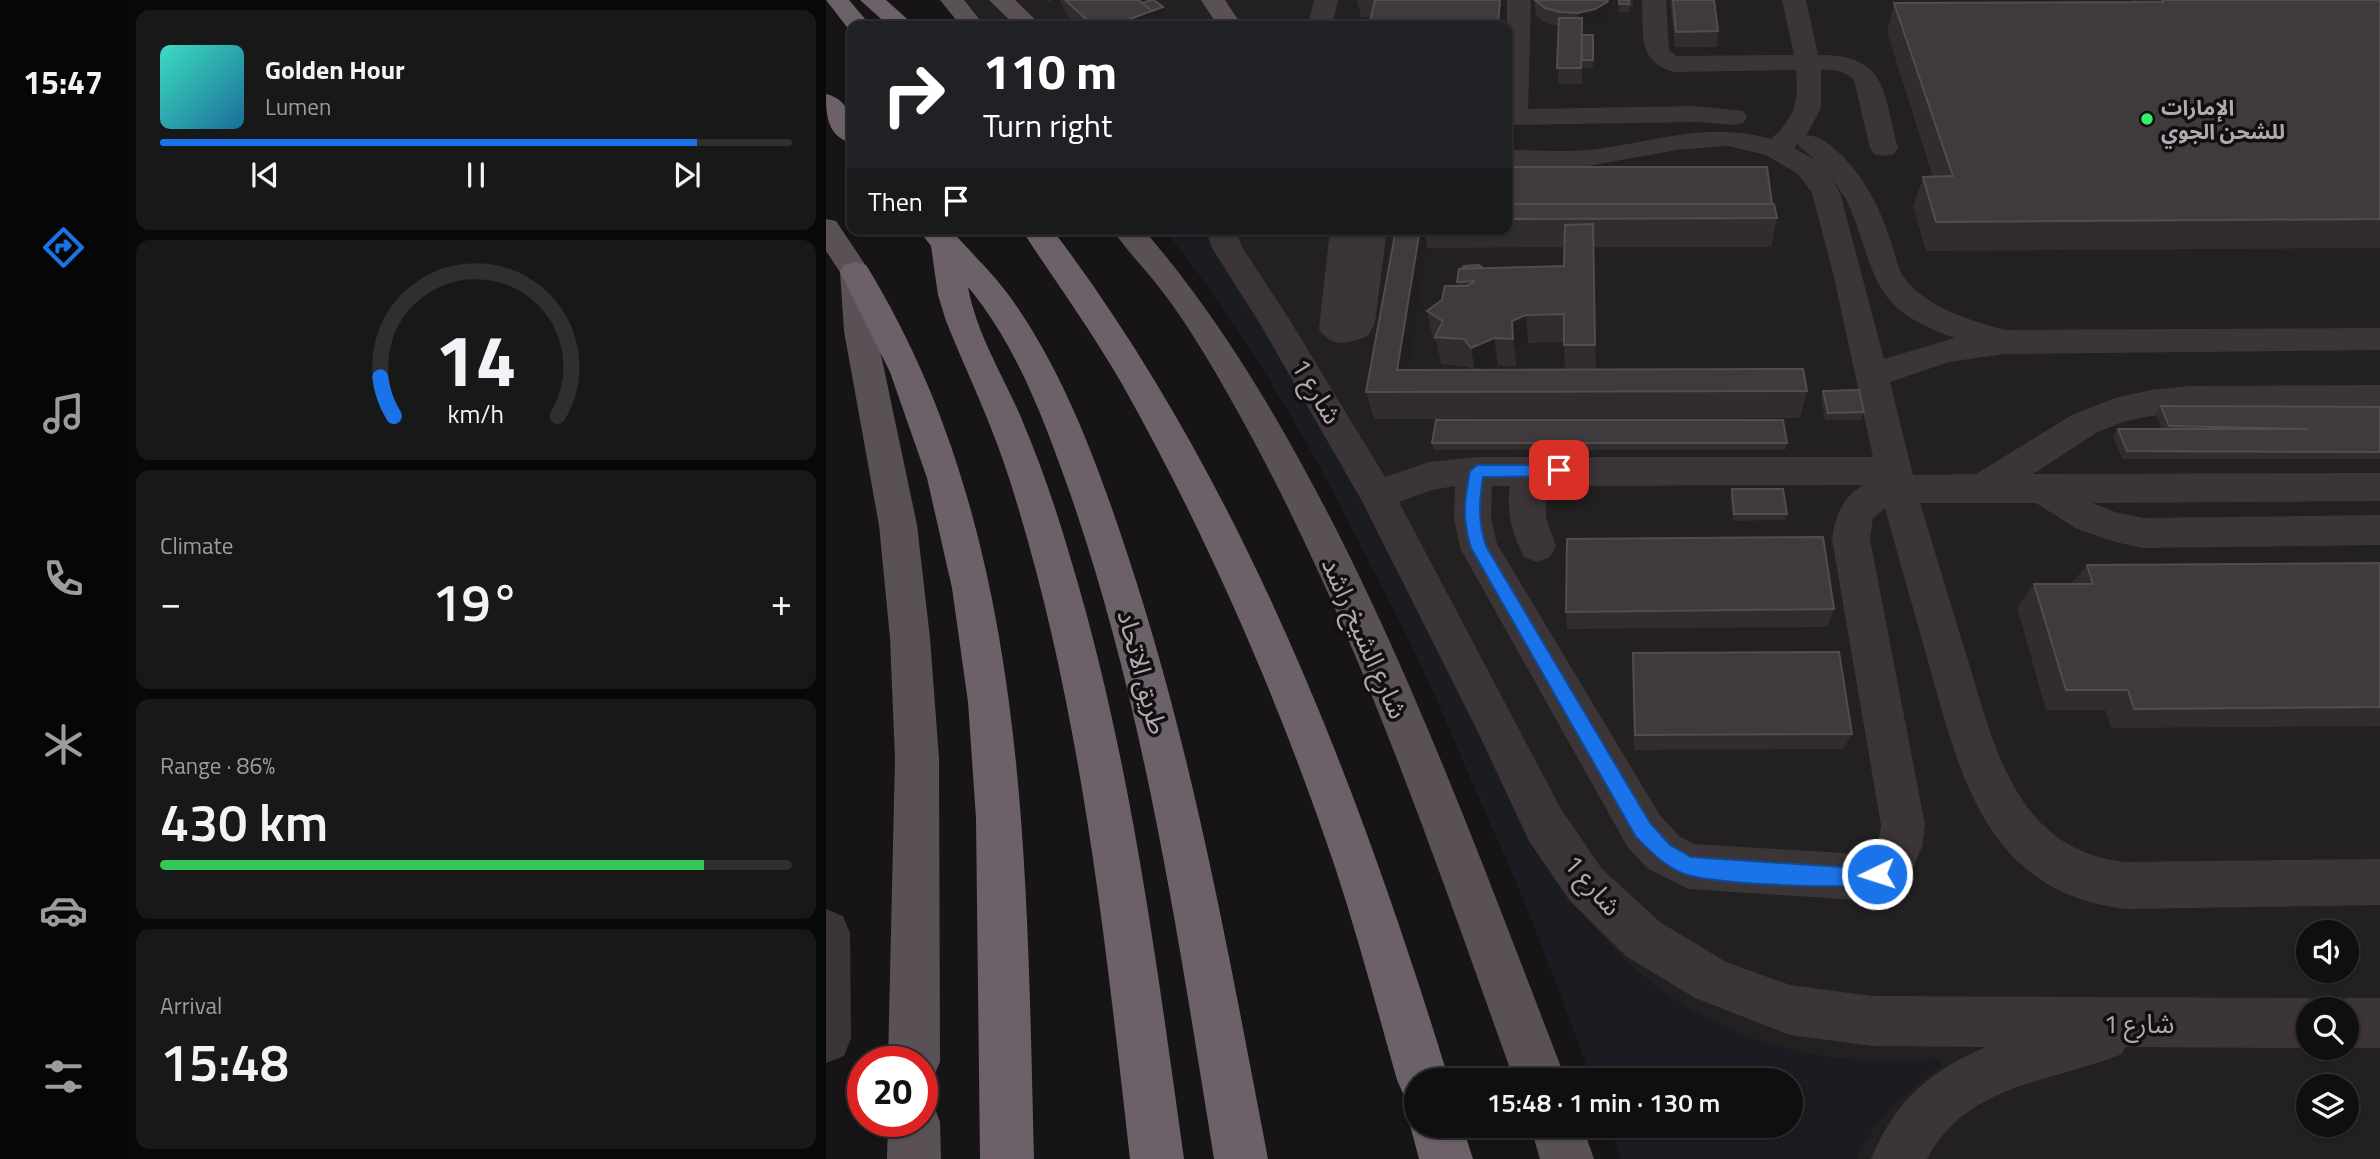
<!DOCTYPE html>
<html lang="en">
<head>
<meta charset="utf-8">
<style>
	body { margin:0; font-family:"Titillium Web","Noto Sans Arabic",sans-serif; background:#191819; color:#f1f3f6; height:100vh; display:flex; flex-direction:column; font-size:26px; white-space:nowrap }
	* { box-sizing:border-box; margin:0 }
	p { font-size:23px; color:#9c9c9f }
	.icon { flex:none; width:38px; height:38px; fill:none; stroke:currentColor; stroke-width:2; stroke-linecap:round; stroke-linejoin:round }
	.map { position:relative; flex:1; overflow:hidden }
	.details { display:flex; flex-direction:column; gap:10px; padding:10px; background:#090809; width:700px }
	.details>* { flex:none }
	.banner { position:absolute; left:21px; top:21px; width:665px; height:214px; border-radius:14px; box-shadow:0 2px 5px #0004,0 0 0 2px #302f30; background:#202124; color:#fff; overflow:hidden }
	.buttons { position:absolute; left:1470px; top:920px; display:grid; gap:14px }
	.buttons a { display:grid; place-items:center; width:63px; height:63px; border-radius:50%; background:#100f10; box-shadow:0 2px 5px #0004,0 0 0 2px #302f30; font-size:35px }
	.speed { position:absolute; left:21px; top:1046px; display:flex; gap:14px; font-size:35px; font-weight:700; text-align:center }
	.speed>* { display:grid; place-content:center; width:91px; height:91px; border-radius:50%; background:#100f10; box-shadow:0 2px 5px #0004,0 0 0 2px #302f30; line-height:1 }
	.speed .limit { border:10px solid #d22; background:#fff; color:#111 }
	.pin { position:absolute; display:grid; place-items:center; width:60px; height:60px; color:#fff; margin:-30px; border-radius:14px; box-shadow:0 4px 10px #0006 }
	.me { position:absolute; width:77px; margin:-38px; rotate:266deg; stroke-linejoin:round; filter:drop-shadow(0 0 5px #0008) }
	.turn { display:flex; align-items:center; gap:24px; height:147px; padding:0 21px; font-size:32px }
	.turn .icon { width:91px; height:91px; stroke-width:2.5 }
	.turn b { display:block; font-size:49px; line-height:60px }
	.then { display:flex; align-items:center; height:66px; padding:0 21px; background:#0003; gap:14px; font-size:26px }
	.big { font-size:52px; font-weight:600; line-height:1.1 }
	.details .card { flex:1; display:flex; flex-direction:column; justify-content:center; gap:10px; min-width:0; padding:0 24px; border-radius:14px; background:#191819 }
	.details .dial { align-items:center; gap:0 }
	.dial svg { height:182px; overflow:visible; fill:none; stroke:#302f30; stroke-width:7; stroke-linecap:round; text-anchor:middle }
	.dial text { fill:#f1f3f6; stroke:none }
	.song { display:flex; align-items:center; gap:21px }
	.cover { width:84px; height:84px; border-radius:10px; background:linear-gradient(135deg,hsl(170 70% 55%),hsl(200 70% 35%)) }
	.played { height:7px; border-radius:4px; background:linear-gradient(90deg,#1a73e8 85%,#302f30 85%) }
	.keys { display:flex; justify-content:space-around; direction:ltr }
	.heat { display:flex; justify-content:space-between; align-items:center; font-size:38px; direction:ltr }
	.charge { height:10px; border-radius:5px; background:linear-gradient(90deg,#34c759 86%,#302f30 0) }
	.trip { position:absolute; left:578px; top:1068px; width:399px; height:70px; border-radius:35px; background:#100f10; box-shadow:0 2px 5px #0004,0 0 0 2px #302f30; font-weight:600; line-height:70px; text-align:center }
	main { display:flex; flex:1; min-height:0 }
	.tabs { display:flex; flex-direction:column; width:126px; justify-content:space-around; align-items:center; background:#060606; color:#9c9c9f }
	.tabs .icon { width:49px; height:49px }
	.tabs .active { color:#1a73e8 }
	.tabs b { font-size:32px; color:#f1f3f6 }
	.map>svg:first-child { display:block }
</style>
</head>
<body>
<main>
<nav class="tabs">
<b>15:47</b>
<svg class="icon active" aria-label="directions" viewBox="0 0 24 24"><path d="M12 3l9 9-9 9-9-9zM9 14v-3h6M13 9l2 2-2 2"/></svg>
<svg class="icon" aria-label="music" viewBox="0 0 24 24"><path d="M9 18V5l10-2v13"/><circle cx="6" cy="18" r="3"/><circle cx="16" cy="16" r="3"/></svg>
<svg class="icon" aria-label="phone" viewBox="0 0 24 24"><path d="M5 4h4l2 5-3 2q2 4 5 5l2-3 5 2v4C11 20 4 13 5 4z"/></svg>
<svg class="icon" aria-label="climate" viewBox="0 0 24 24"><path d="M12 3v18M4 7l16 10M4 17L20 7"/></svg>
<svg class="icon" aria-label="car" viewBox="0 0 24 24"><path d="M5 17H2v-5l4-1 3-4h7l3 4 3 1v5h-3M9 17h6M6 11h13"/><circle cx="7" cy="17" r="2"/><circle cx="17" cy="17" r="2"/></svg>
<svg class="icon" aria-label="filters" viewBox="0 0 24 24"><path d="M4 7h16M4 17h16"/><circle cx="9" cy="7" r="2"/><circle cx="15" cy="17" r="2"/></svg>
</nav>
<section class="details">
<div class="card">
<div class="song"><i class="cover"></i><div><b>Golden Hour</b><p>Lumen</p></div></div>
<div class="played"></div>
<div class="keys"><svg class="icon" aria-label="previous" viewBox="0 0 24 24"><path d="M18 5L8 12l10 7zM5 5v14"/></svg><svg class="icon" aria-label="pause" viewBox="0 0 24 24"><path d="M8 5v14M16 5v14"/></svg><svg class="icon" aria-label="next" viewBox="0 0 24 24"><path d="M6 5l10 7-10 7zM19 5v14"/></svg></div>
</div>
<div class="card dial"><svg viewBox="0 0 100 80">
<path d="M14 69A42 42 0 1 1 86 69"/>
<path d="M14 69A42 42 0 0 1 8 52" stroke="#1a73e8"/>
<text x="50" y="56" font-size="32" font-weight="700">14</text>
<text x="50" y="72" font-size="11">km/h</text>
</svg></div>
<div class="card"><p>Climate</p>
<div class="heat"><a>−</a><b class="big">19°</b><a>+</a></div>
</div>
<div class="card"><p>Range · 86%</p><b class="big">430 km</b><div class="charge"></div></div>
<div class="card"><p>Arrival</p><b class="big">15:48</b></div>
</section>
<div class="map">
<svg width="1554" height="1159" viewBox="0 0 1554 1159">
	<rect width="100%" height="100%" fill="#161415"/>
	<path fill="#232021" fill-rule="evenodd" d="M137,0H1554V1159H795L783,1125H964V1080H766L712,932L591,654L489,457L443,378L369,268L338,229H681V26H162ZM1482,933H1521V971H1482ZM1482,1010H1521V1048H1482ZM1482,1087H1521V1125H1482Z"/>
	<path fill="#1a1c21" d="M338,229H378L471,377L554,533L727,872C819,1013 946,1073 1113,1059L1115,1066C1079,1095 1050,1115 1031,1159H795L783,1125H964V1080H766C703,906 632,735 548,570C488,451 422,334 338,229Z"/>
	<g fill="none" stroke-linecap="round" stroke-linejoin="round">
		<g fill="#3b3538" fill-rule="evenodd">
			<polygon points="488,0 512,0 506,26 482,26"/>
			<polygon points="681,0 705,0 702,109 870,106 917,111 921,117 917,123 908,125 870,122 681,125"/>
			<path d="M816,0H840L843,50L850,56L968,55L956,0H980L992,55C1062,54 1057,93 1072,148L1068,154L1058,156L1048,154L1044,148L1028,80C1017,70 1009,70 995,70V108L980,136C993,134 1003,144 1012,152C1038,176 1053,206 1064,239C1069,252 1071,268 1079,279C1103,309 1144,320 1179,330L1554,328V350L1178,354L1123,362L1064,382L1087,475L1150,474L1246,415L1289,398L1325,390L1363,386L1554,385V411L1363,412L1325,416L1296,422L1270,433L1207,474L1554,473V501L1267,503L1289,512L1317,518L1554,515V545L1317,548L1289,542L1251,529L1210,503H1094C1110,555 1125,606 1141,657C1168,745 1189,850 1299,862L1554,859V905L1299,909C1165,893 1136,784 1105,672C1090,618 1074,563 1059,508L1047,518L1044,539L1099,825L1096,847L1082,878L1069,888L1032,900L863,889L821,868L801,846L634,548L628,518L629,486L606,490L573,502L735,809L776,869L834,922L900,962L964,985L1046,996L1482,998L1500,1005L1502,1010L1503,1005L1521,998H1554V1048H1521V1010H1482V1048L1299,1047L1296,1054C1225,1083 1142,1082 1101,1159H1045C1070,1100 1102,1072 1160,1047L1046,1046L964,1035L869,998L800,956L744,901L703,841L651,730L537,503L436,327L386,248L379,229H409L416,247L460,314L559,477L603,462L651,457H1047L1007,273L986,193L972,174L940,155L902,146L851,150L762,166H681V150C708,150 736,152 763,150C826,143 881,120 945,139C969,118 973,101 970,70L849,72C810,62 818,33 816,0ZM971,144L989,160L968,148ZM1005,177L1020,199C1053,273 1039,307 1129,338L1058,359L1014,193ZM1038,485C1017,496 1009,516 1006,539L1055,825C1053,842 1050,850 1032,854L868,844L853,836L833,814L671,544L665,518L666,486H684C680,513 686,533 698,557L711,562L724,557L730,546L720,518V486Z"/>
			<path d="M504,229H561L549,323L542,336C524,343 505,349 493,329Z"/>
			<polygon points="0,909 17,916 24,933 25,1038 18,1056 0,1063"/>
		</g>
		<g fill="#5a5156" fill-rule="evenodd">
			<polygon points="114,0 138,0 159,26 135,26"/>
			<polygon points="163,0 189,0 216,26 190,26"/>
			<polygon points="375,0 399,0 416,26 392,26"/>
			<polygon points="0,219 10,221 44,272 50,331 91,525 104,638 113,758 114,1062 106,1080 96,1084 96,1062 62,1062 69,758 64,638 53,525 18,331 14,272 0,251"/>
			<path d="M286,229H317C395,319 455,422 509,527C599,705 668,894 740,1080H688C605,848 526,613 404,398C384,362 361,324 336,291C320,270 301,251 286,229Z"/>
			<polygon points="96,1099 107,1103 114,1122 115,1159 61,1159 62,1122 96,1122"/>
			<polygon points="704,1125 756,1125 768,1159 714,1159"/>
		</g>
		<g fill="#6c6168" fill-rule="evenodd">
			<polygon points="0,0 23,0 45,26 26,26 24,31"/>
			<polygon points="34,0 60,0 89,26 63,26"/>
			<path d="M0,94C25,100 26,122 26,143C1,137 0,115 0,94Z"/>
			<path d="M92,229H124C145,253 169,275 187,301C240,377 273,468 302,556C367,752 403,956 442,1159H388C352,936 319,710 245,496C219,423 192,347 142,287C150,332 176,374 194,415C214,462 231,511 245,560C304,755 330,958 358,1159H304C278,930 254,699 183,478C166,424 141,373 120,321L112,295L105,246Z"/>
			<path d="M195,229H226C416,480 531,781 623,1080H590V1103L579,1098L571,1080C551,1009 532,937 509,867C453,701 382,537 296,384C265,330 229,281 195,229Z"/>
			<path d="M29,262L40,265C204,531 200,857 208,1159H154L150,818L142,702L126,588L101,478L64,372L14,272L18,265Z"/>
			<polygon points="590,1110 590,1125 636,1125 647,1159 593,1159 584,1125"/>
		</g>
	</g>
	<g fill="#312d2f" fill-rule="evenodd">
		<polygon points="221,0 313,0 317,3 337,7 340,15 330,19 332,26 253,26 241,15 235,3 227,5"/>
		<polygon points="512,0 676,0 678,16 535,17 531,0"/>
		<polygon points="708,0 785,0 785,9 781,18 769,24 756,27 756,35 767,35 767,68 756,68 756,61 756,84 732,84 733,27 720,23 710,16"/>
		<polygon points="793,0 807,0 807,7 803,7 803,12 793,12"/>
		<polygon points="844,0 888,0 892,31 891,47 849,47"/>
		<polygon points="1305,0 1554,0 1554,248 1100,251 1087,206 1097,177 1107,177 1061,32 1068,3 1306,2"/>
		<path d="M681,167L946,204L951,218L945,247H767L770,370L981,391L974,418L548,419L540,392L570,229H681ZM739,247L738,266L657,268L631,282L632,286L601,311L607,339L610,341L615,364L643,367L646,370H582L601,248ZM738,342L739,370H661L672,365L690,367L689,349L702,343Z"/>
		<polygon points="997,391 1038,412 1035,420 999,420 995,398"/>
		<polygon points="1335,406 1554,407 1554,459 1296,459 1287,436 1292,429 1336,429 1329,413"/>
		<polygon points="606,443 961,443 959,450 608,450"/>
		<polygon points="906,489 961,514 959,520 907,521 904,496"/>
		<polygon points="1554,563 1554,726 1285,728 1279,710 1220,710 1191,607 1208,584 1245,584 1261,565"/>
		<polygon points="1008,609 1001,627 741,629 740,612"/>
		<polygon points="807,653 1026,734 1017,749 808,750 806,670"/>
	</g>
	<g fill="#201e1f">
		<polygon points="225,0 234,0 235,3 227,5"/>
		<polygon points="674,0 676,0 678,16 677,26 672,26"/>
		<polygon points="782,0 785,0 785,9 781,18 769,24 756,27 756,84 756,27 752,28 752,13"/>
		<polygon points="337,7 340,15 330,19 332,26 285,26"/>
		<polygon points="594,229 598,229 601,248 579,392 571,370"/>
		<polygon points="700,315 702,343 689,349 690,367 686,321"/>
		<polygon points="668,338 672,365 650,375 645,348"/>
	</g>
	<g fill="#3f3a3d" stroke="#524b4f" stroke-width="2">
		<polygon points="239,0 313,0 326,11 285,26 268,26"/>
		<polygon points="324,0 328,0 337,7 326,11 317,3"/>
		<polygon points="549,0 674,0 672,26 543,26"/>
		<polygon points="709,0 782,0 781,2 769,9 752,13 734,12 719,8"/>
		<rect x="793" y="0" width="10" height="4"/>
		<polygon points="847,0 888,0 892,31 850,32"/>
		<polygon points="1336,0 1554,0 1554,219 1110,222 1097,177 1127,176 1068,3 1337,2"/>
		<polygon points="733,18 756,18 755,68 731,68"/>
		<rect x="756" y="35" width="11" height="25"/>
		<polygon points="681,167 941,167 946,204 681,204"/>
		<polygon points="681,204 948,204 951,218 681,219"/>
		<polygon points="767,224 769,345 738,345 738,314 700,315 686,321 687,339 668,338 645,348 638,339 609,337 617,321 601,311 616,300 619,286 641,286 649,281 631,282 633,269 738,266 739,225"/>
		<polygon points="570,229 594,229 571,370 977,369 981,391 540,392"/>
		<polygon points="653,265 657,268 636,268 638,266"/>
		<polygon points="1033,390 1038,412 1002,413 997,391"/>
		<polygon points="1335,406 1554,407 1554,452 1301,451 1292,429 1482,429 1343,426"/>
		<polygon points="610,420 957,420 961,443 606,443"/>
		<polygon points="906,489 957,489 961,514 908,514"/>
		<polygon points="997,537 1008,609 740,612 741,539"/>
		<polygon points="1554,563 1554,707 1308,709 1302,690 1240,690 1208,584 1267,584 1261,565"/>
		<polygon points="1013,652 1026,734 809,735 807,653"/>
	</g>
	<path fill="#1a73e8" stroke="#114b97" stroke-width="2" d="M651,465H733L740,470L733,476L657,477C653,503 652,521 660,546L824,823L844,845L865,857L1031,868L1051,865L1057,867L1060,874L1057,881C1033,891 890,884 862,875C841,869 825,852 810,837L645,548C636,517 638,502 644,471Z"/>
	<circle fill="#32f169" stroke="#110f10" stroke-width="2.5" cx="1321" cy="119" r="7"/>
	<g text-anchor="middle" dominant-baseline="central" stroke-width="7" stroke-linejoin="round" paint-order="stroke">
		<g font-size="21" font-weight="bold" fill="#b6a6b1" stroke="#110f10" text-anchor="start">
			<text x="1335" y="107">الإمارات<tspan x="1335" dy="24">للشحن الجوي</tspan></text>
		</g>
		<g font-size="26" fill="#b6a6b1" stroke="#110f10">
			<text transform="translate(491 391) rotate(59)">شارع 1</text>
			<text transform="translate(539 638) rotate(66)">شارع الشيخ راشد</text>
			<text transform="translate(317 672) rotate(75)">طريق الاتحاد</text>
			<text transform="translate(767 885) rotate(49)">شارع 1</text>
			<text x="1313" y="1023">شارع 1</text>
		</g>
	</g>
</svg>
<div class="buttons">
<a><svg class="icon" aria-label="sound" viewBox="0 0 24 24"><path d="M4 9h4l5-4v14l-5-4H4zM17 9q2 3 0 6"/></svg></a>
<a><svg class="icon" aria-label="search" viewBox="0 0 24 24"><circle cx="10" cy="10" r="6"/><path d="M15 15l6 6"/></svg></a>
<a><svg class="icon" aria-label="layers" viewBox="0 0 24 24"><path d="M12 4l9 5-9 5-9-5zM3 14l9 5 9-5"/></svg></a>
</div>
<div class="speed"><div class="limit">20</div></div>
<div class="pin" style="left:733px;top:470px;background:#d93025"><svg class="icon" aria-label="arrive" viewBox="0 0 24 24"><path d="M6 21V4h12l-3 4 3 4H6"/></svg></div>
<svg class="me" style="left:1051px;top:874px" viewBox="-20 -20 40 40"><circle r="17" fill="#1a73e8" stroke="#fff" stroke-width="3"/><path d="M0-11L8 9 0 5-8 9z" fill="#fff"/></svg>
<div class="trip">15:48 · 1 min · 130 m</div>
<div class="banner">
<div class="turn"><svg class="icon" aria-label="right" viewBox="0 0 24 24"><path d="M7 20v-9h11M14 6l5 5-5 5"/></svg><div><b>110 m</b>Turn right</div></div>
<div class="then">Then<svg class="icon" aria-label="arrive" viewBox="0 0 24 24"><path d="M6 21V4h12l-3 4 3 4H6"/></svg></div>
</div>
</div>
</main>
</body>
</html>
